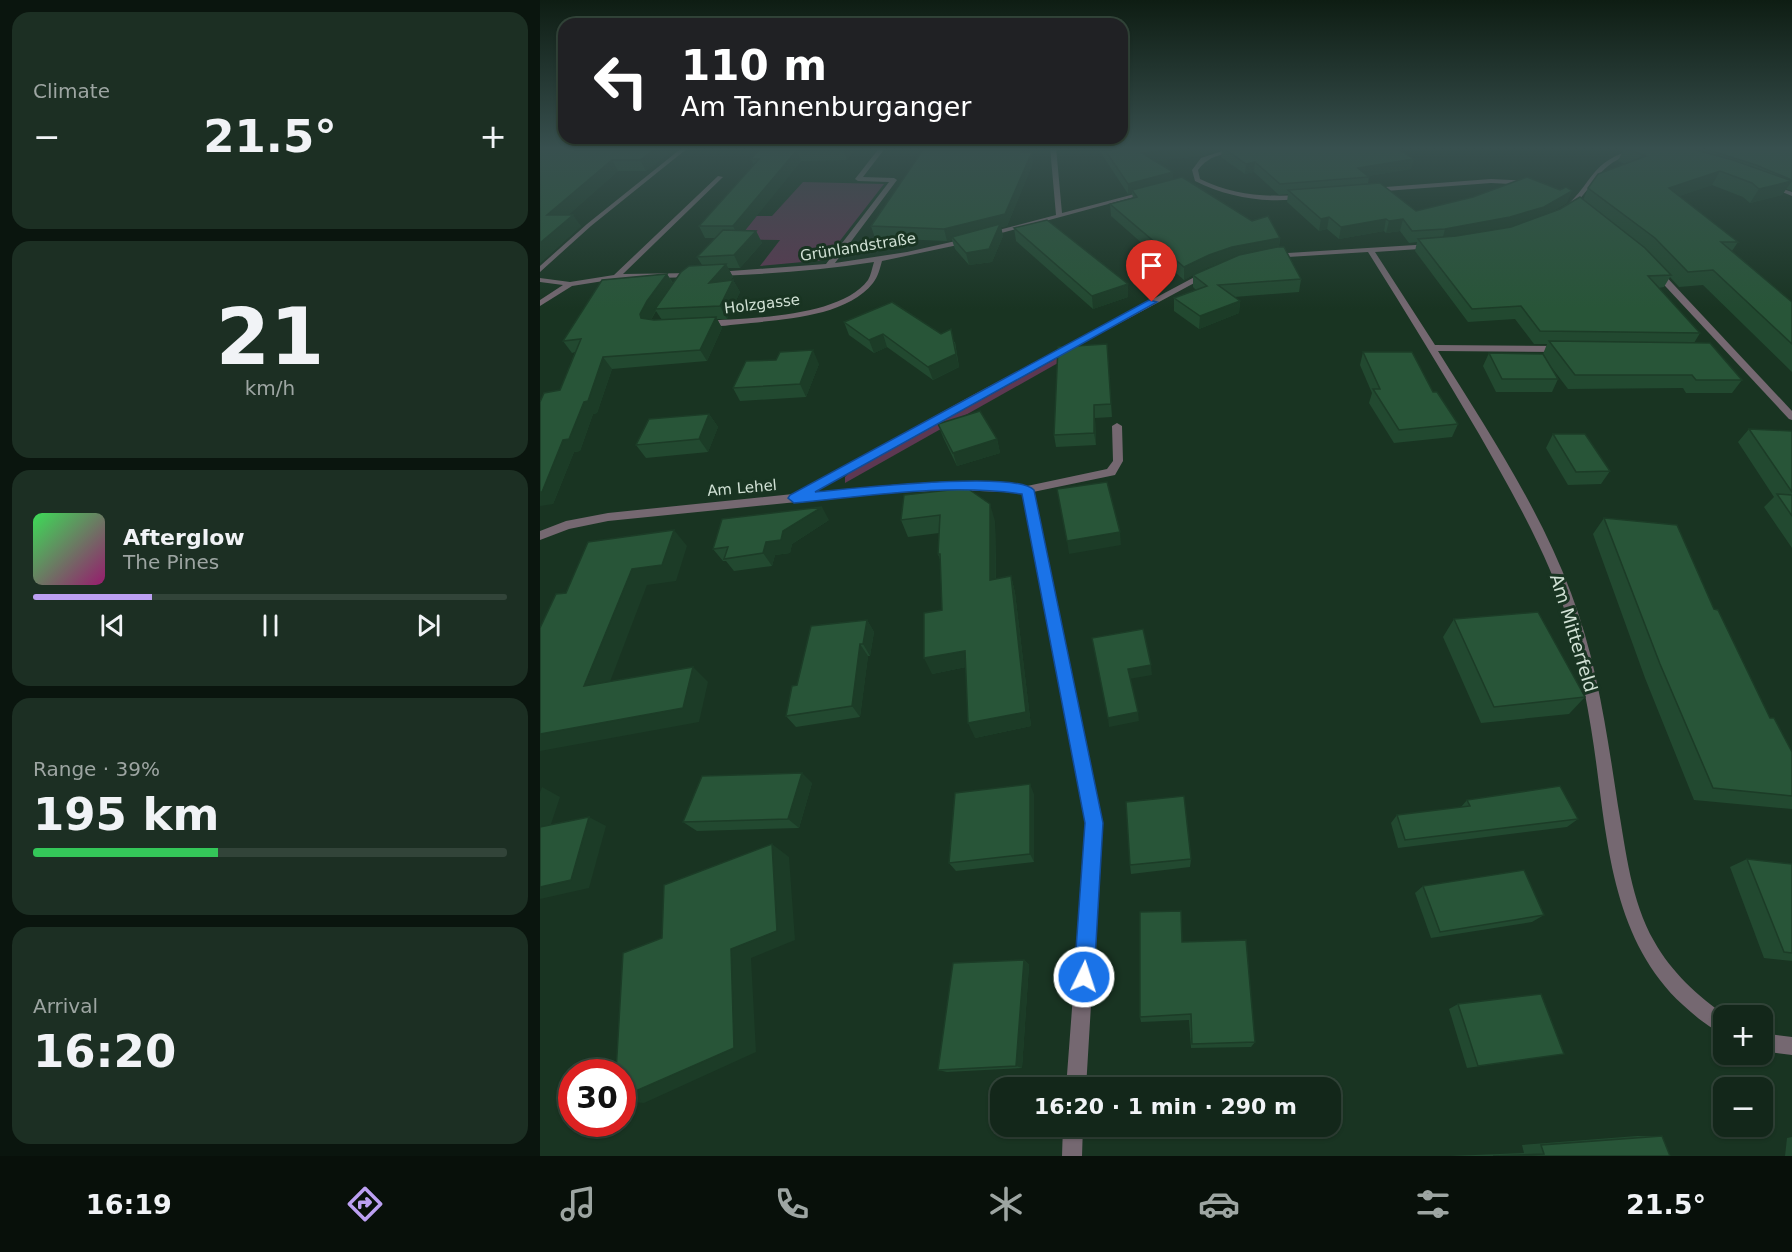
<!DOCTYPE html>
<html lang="en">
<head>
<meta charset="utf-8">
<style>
	body { margin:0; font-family:"DejaVu Sans",sans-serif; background:#1c2f23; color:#f1f3f6; height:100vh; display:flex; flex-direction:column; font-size:22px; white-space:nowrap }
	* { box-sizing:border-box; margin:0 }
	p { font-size:20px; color:#9da5a2 }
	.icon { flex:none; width:33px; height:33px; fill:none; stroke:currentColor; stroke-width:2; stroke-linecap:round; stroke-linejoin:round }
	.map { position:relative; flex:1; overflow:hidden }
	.sheet { display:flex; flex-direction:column; gap:12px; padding:12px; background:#0a150e; width:540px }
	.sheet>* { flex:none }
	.hud { position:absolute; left:18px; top:18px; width:570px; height:126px; border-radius:18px; box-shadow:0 2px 4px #0004,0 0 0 2px #324439; background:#202124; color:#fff; overflow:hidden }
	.buttons { position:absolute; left:1173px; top:1005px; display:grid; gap:12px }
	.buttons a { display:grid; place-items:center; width:60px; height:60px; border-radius:12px; background:#13271a; box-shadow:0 2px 4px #0004,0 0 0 2px #324439; font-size:30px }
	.speed { position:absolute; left:18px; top:1059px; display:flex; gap:12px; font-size:30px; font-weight:700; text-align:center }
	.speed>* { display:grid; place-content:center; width:78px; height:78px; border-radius:50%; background:#13271a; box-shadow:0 2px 4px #0004,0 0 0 2px #324439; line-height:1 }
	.speed .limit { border:9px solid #d22; background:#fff; color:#111 }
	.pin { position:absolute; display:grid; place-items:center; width:51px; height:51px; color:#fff; margin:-62px -26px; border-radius:50% 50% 50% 0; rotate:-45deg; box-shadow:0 0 6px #0007 }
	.pin .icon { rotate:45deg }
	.me { position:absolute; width:66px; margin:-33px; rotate:4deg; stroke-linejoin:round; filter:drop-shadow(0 0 4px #0008) }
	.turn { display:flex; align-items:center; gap:21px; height:126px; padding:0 24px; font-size:27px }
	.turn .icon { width:78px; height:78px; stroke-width:2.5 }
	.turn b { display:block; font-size:42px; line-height:51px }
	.big { font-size:45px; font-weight:800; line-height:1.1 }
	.sheet .tile { flex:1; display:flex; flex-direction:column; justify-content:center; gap:9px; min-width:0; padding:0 21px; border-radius:18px; background:#1c2f23 }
	.sheet .dial { align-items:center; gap:0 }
	.dial b { font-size:78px; line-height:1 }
	.song { display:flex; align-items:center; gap:18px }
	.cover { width:72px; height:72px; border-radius:9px; background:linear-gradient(135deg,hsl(130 70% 55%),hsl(320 70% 35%)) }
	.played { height:6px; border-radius:3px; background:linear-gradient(90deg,#bca0f2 25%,#324439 25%) }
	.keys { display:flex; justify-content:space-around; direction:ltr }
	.heat { display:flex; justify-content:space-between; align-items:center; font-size:33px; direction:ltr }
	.charge { height:9px; border-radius:4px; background:linear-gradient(90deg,#34c759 39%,#324439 0) }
	.trip { position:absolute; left:450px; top:1077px; width:351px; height:60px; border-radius:18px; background:#13271a; box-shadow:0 2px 4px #0004,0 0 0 2px #324439; font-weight:800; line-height:60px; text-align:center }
	.tab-bar { display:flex; height:96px; justify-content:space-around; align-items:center; background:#08100a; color:#9da5a2 }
	.tab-bar .icon { width:42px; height:42px }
	.tab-bar .active { color:#bca0f2 }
	.tab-bar b { font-size:27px; color:#f1f3f6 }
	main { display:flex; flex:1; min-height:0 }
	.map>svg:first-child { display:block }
</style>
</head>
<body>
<main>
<section class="sheet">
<div class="tile"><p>Climate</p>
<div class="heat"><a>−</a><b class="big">21.5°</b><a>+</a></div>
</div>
<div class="tile dial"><b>21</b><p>km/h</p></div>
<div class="tile">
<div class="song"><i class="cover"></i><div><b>Afterglow</b><p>The Pines</p></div></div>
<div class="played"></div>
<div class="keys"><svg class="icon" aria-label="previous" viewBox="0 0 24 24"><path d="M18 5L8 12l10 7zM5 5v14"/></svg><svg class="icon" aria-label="pause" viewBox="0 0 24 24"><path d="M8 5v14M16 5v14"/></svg><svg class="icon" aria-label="next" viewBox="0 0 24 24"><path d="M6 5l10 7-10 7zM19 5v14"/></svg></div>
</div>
<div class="tile"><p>Range · 39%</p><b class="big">195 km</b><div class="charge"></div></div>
<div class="tile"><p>Arrival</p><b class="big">16:20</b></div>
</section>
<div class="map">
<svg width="1252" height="1156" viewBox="0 0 1252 1156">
	<rect width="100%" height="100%" fill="#193422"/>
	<g fill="#5d3852">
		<polygon points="263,182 344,184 285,260 220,266 240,240 181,239 202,216 232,216"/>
		<polygon points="541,345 541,350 305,483 305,477 309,473"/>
	</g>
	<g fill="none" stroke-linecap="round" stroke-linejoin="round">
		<g fill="#756871" fill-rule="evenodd">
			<polygon points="143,147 149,147 51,226 0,272 0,266 47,224"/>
			<path d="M340,147H346L323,177L354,178L357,180L295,263L367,252L429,238H432V242L342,261C340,268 338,277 333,283C308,315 249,319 211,323C195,324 176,328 160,326V322L163,321C206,318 300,318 328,280C331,275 332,268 334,262C282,270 230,274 177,276L173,274L177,272L286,264L349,182L318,181L315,179Z"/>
			<polygon points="510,147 516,147 522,213 606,191 609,193 443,238 443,234 516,215"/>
			<path d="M703,147H720C699,157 675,147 658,170L660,179C694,196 727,197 764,195L767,197L766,198C728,204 689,198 655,181L652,170L661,158L688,149Z"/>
			<path d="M1095,149L1097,152C1055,164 1058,185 1028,210H1024V208C1054,182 1050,161 1095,149Z"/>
			<polygon points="178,176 183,177 83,274 153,273 157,275 156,277 76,279 32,286 0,306 0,300 23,285 0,282 0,278 30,282 74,275"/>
			<polygon points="951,179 991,181 994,183 991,185 951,183 832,192 829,190 832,188"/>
			<polygon points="1228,184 1252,192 1252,196 1228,186"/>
			<path d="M891,244H894V248L835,252L895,345L1020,346L1024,349L1020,352L898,351C946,428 999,507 1031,593C1057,661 1067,734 1078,806C1086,851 1091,901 1114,941C1131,972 1158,996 1186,1016H1184V1034C1169,1028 1155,1016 1143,1005C1066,934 1067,824 1051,728C1042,674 1031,621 1010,570C990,523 964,478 939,434C903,373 866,312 828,252L732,258L728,256L732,254Z"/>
			<polygon points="1113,269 1119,269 1252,411 1252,420 1249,419 1113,273"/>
			<polygon points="664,272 671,274 439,399 273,492 382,483 452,483 487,486 567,469 573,461 572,426 577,423 582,426 583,461 575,475 493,492 562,823 546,1088 526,1088 546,823 482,493 417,490 347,493 68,521 29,529 0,540 0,531 26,521 68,513 253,494 433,395"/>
			<polygon points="1222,1033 1252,1037 1252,1055 1222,1051"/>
			<polygon points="523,1126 543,1126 542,1156 522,1156"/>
		</g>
	</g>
	<g fill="#224930" fill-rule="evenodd">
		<polygon points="0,147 137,147 106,171 78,171 28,215 41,226 0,263"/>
		<path d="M222,147H316L307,160L261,161L205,230L216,231L222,243L200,268H188L193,277L190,280H193L200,292L187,319H177L182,328L167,361L72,369L57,413L53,414L40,451L34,452L13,504L20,390L35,352L32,353L23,341L127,274L133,283L162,265L157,257L175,238H165L159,226L214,165L211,159ZM116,311L122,320H111Z"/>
		<polygon points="385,147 489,147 487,152 492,152 493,163 467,226 461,227 463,236 452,262 429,265 415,249 412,240 407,241 335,238 331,226"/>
		<path d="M557,147H855L871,169L828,176L829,177L828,184L876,211L1027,203L1009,213L1043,200L1048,188L1085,164L1078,161L1084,148L1087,147H1252V191L1246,189L1242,195L1210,203L1203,197L1172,185L1139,196L1198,242L1192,251L1252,302V372L1163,285L1139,287L1130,277L1124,287L1118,288L1160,333L1154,343L1202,380L1192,393H1146L1143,388L1028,389L1009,364L1018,379L1012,392H956L943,366L949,353L1003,354L1007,344H994L975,319L928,322L875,251L877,242L869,243L860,231L846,233L844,231L799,239L787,229L779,231L747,202L748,194L739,195L714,172L705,174L681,157L682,149L660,156L616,161L633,172V179L740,238L739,247L761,279L759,292L694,297L700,301L699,313L659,329L634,311V298L656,290L653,287V275L644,280L571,216L570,204L593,198L592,193L588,194ZM681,263L655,274L668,267Z"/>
		<polygon points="474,228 588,297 553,309 476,241"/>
		<polygon points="304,322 415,342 419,367 393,380 347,347 334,353 309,335"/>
		<polygon points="567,344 572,417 555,418 556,445 516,447 514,435"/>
		<polygon points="823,352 893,392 918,424 912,437 854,443 829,403 832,393 820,365"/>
		<polygon points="279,364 266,397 200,401 193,388"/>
		<polygon points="169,414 178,427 168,452 106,458 96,445"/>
		<polygon points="398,424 457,439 460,453 417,466 403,437"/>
		<polygon points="1209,429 1252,431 1252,548 1224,507 1234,497 1198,442"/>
		<polygon points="1013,434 1070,471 1061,484 1028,485 1006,448"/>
		<polygon points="364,495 455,521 456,579 471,576 475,593 491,726 435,738 426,667 392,674 402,610 401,562 398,554 399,533 368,537 361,520"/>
		<polygon points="1064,518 1174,609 1230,718 1252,752 1252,809 1154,800 1105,678 1053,534"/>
		<polygon points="289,520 252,544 250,553 235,555 232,566 194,571 186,561 183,561 173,549"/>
		<polygon points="914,619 1045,697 1029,714 941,723 903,637"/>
		<polygon points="327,620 334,632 330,656 328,656 320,717 256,727 246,716 257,685"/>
		<polygon points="272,783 259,828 157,831 143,822"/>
		<polygon points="494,794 494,862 416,871 409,863"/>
		<polygon points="927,800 1038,819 1027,827 858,848 851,823 857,815 921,807"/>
		<polygon points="651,859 650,867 591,874 590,865"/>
		<polygon points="1207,859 1252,864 1252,961 1224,958 1190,867"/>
		<polygon points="883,886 1004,915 992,922 891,938 875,893"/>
		<polygon points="642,942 715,1042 711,1047 651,1048 649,1020 601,1022 600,1017"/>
		<polygon points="484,960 489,965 482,1068 407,1072 398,1070"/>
		<polygon points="918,1004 1024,1054 927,1068 909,1009"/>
		<polygon points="1097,1136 1122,1136 1130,1156 910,1156 984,1153 982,1145"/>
		<polygon points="1252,1137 1252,1156 1245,1156 1247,1138"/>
	</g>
	<g fill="#1c3c27">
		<polygon points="118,147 137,147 106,171 100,160"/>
		<polygon points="305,147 316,147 307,160 304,149"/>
		<polygon points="483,147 489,147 483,163 481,152"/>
		<polygon points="655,147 688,147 682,147 682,149 660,156 603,163 602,153"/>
		<polygon points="257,150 261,161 199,238 193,226"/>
		<polygon points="492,152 493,163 467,226 461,227 463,236 452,262 429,265 426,253 412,237 412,240 407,241 404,229"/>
		<polygon points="874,159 871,169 816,178 818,168"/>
		<polygon points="72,160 78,171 15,227 7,215"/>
		<polygon points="715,162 714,172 705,174 706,164"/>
		<polygon points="1180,171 1172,185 1122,202 1129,188"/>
		<polygon points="633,172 633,182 592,190 592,193 588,194 588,184"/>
		<polygon points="1252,181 1242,195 1210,203 1219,189"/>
		<polygon points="1032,191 1027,203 999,219 965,229 902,241 905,229"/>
		<polygon points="33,215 41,226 0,263 0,243"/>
		<polygon points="789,217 787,229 779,231 781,219"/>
		<polygon points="846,219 844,231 799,239 801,227"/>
		<polygon points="863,219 860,231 846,233 849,221"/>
		<polygon points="216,231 222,243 200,268 194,255"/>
		<polygon points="740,238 738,251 691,259 668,267 644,280 644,267 669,255 692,247"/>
		<polygon points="186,264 193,277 176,296 169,283"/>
		<polygon points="127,274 134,286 115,309 116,310 108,326 101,318 100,314 107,301"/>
		<polygon points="193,280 200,292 187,319 180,306"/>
		<polygon points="588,284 588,297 553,309 552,296"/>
		<polygon points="700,301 699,313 659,329 660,316"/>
		<polygon points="176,317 182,328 167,361 160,350"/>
		<polygon points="411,329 419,367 393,380 388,367"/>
		<polygon points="343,334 347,347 334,353 329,340"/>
		<polygon points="273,350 279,364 266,397 260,384"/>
		<polygon points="63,357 72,369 57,413 53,414 40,451 34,452 13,504 0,506 0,492 23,440 44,402"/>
		<polygon points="554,405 555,418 556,445 554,433"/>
		<polygon points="169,414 178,427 168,452 159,439"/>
		<polygon points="457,439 460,453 417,466 413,453"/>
		<polygon points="450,504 455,521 456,596 450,580"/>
		<polygon points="282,507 289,520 252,544 250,553 235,555 232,566 223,553 226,542"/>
		<polygon points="134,530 147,546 136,581 107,585 63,700 44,686 92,569"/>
		<polygon points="580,532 581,545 529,554 527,541"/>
		<polygon points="471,576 475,593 491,726 435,738 428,723"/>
		<polygon points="327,620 334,632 330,656 323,644"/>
		<polygon points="320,644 328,656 320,717 312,706"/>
		<polygon points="425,651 431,666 392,674 384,658"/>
		<polygon points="611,665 612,675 589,679 588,669"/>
		<polygon points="153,667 168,682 159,722 0,751 0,734"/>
		<polygon points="598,712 599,721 569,727 568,718"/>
		<polygon points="262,773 272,783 259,828 248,819"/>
		<polygon points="490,784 494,794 494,862 490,854"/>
		<polygon points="2,787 20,797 6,839 0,836 0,793"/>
		<polygon points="49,817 66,826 49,888 0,899 0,887"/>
		<polygon points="232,844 249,857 255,940 211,958 216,1052 104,1103 82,1101 82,1097 191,949"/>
		<polygon points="484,960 489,965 482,1068 476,1066"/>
	</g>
	<g fill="#285538" stroke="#1c3c27" stroke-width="1.5">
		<polygon points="0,147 118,147 100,160 72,160 7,215 33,215 0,243"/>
		<polygon points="222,147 305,147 304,149 257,150 193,226 159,226 219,159 211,159"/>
		<polygon points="385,147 483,147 481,152 492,152 465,214 404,229 331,226"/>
		<polygon points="563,147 655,147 602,153 633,172 588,184"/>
		<polygon points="682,147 855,147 874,159 818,168 829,177 740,184 715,162 706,164"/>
		<polygon points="1087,147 1145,147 1193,160 1252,181 1219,189 1212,183 1180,171 1129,188 1198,242 1181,242 1252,302 1252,344 1173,270 1148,272 1115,238 1048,188 1058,174 1106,156 1084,148"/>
		<polygon points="1159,147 1252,147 1252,180 1216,165"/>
		<polygon points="642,177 712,221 728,216 740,238 692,247 669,255 644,267 570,204 597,197 592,190"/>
		<polygon points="987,177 1020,190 1026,187 1032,191 1004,207 970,217 905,229 872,231 863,219 849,221 846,219 801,227 789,217 781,219 748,190 840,183 876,211 933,197"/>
		<polygon points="1040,197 1105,248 1131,275 1108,276 1160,333 1000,331 981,306 932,309 878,239 916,236 971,227 1020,209"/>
		<polygon points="507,220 588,284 552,296 474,228"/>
		<polygon points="460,224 449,249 426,253 412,237"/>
		<polygon points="183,230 216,231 194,255 157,257"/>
		<polygon points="737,247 744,247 761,279 678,285 700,301 660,316 634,298 667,286 653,275 699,255"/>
		<polygon points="186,264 169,283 193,280 180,306 115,309 141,272 149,266"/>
		<polygon points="127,274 107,301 100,314 101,318 114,320 176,317 160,350 63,357 48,401 44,402 29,439 23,440 2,492 0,492 0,402 4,393 20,390 41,339 23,341 62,280"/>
		<polygon points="352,302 401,334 411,329 416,354 388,367 343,334 329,340 304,322"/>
		<polygon points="1009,341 1170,343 1202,380 1156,380 1152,375 1035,375"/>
		<polygon points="567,344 571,404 554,405 554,433 514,435 518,347"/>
		<polygon points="273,350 260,384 193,388 206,361 236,360 240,352"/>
		<polygon points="823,352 872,352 893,392 897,392 918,424 859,430 833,389 840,389"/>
		<polygon points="949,353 1003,354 1018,379 962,379"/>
		<polygon points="440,411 457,439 413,453 398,424"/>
		<polygon points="169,414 159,439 96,445 109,419"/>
		<polygon points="1209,429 1252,431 1252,492"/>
		<polygon points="1013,434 1045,434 1070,471 1036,472"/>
		<polygon points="567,482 580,532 527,541 517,489"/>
		<polygon points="427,488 450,504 450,580 471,576 486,712 428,723 425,651 384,658 384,613 402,610 400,554 398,554 400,515 361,520 364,495"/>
		<polygon points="1237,494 1252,495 1252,516"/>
		<polygon points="282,507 243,531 241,540 226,542 223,553 184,559 188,547 173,549 182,519"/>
		<polygon points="1064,518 1137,525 1174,609 1178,610 1230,718 1234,718 1252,752 1252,796 1173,788 1120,664"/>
		<polygon points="134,530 122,565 92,569 44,686 153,667 143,708 0,734 0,628 16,594 26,593 48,542"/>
		<polygon points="998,612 1045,697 954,707 914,619"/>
		<polygon points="327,620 323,644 320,644 312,706 246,716 252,686 257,685 271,626"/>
		<polygon points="603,629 611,665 588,669 598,712 568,718 552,638"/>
		<polygon points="262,773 248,819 143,822 162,776"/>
		<polygon points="490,784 490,854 409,863 415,793"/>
		<polygon points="1020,786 1038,819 865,840 857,815 930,806 927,800"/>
		<polygon points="644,796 651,859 590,865 586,802"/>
		<polygon points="49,817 31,880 0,887 0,827"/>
		<polygon points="232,844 237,931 191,949 194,1048 82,1097 82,1072 76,1072 83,953 122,938 124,885"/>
		<polygon points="1207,859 1252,864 1252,953 1244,952"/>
		<polygon points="984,870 1004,915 900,932 883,886"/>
		<polygon points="641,911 642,942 706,940 715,1042 652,1044 651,1014 600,1017 600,912"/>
		<polygon points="484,960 476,1066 398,1070 413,963"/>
		<polygon points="1001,994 1024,1054 938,1066 918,1004"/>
		<polygon points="1122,1136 1130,1156 953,1156 1004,1154 1001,1145"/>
	</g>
	<linearGradient id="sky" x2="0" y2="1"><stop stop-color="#0e1d13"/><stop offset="0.48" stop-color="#38504f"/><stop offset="1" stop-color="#38504f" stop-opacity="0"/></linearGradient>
	<rect width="1252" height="309" fill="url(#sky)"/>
	<path fill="#1a73e8" stroke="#114b97" stroke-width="1.5" d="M609,300L617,302L275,492C308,489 476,470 494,490L563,823L554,977L551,985L544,987L536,985L534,977L545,823L482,494C407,483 329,496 254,503L248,498L250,495Z"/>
	<g text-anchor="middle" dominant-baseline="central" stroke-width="6" stroke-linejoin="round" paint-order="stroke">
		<g font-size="15" fill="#d1e1d5" stroke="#193422">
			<text transform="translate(318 247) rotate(-9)">Grünlandstraße</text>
			<text transform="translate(222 304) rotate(-7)">Holzgasse</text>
			<text transform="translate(202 488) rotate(-5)">Am Lehel</text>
		</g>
		<g font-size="18" fill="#d1e1d5" stroke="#193422">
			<text transform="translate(1034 633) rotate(73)">Am Mitterfeld</text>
		</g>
	</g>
</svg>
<div class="buttons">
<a>+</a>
<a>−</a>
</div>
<div class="speed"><div class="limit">30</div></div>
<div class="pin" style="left:612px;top:302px;background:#d93025"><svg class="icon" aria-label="arrive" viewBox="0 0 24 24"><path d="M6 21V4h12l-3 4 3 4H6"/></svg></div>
<svg class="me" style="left:544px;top:977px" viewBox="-20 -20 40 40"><circle r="17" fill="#1a73e8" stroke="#fff" stroke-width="3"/><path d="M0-11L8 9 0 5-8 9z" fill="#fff"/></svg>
<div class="trip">16:20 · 1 min · 290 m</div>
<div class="hud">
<div class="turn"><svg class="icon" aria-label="left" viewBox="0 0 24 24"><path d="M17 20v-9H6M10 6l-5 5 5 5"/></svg><div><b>110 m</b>Am Tannenburganger</div></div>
</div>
</div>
</main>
<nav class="tab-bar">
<b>16:19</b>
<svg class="icon active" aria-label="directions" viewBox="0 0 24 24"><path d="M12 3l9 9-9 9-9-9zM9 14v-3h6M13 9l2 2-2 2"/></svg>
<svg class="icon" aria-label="music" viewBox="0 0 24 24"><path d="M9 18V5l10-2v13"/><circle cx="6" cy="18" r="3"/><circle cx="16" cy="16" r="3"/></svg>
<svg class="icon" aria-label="phone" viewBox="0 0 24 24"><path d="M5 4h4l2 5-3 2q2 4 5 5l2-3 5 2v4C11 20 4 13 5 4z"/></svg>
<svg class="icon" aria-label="climate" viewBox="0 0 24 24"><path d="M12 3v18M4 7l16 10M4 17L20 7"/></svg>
<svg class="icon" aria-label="car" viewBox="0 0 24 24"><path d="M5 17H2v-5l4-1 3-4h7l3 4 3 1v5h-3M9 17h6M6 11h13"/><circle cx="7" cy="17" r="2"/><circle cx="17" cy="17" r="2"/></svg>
<svg class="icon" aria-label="filters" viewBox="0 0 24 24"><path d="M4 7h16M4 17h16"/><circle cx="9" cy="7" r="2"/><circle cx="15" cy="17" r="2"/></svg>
<b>21.5°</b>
</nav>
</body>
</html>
